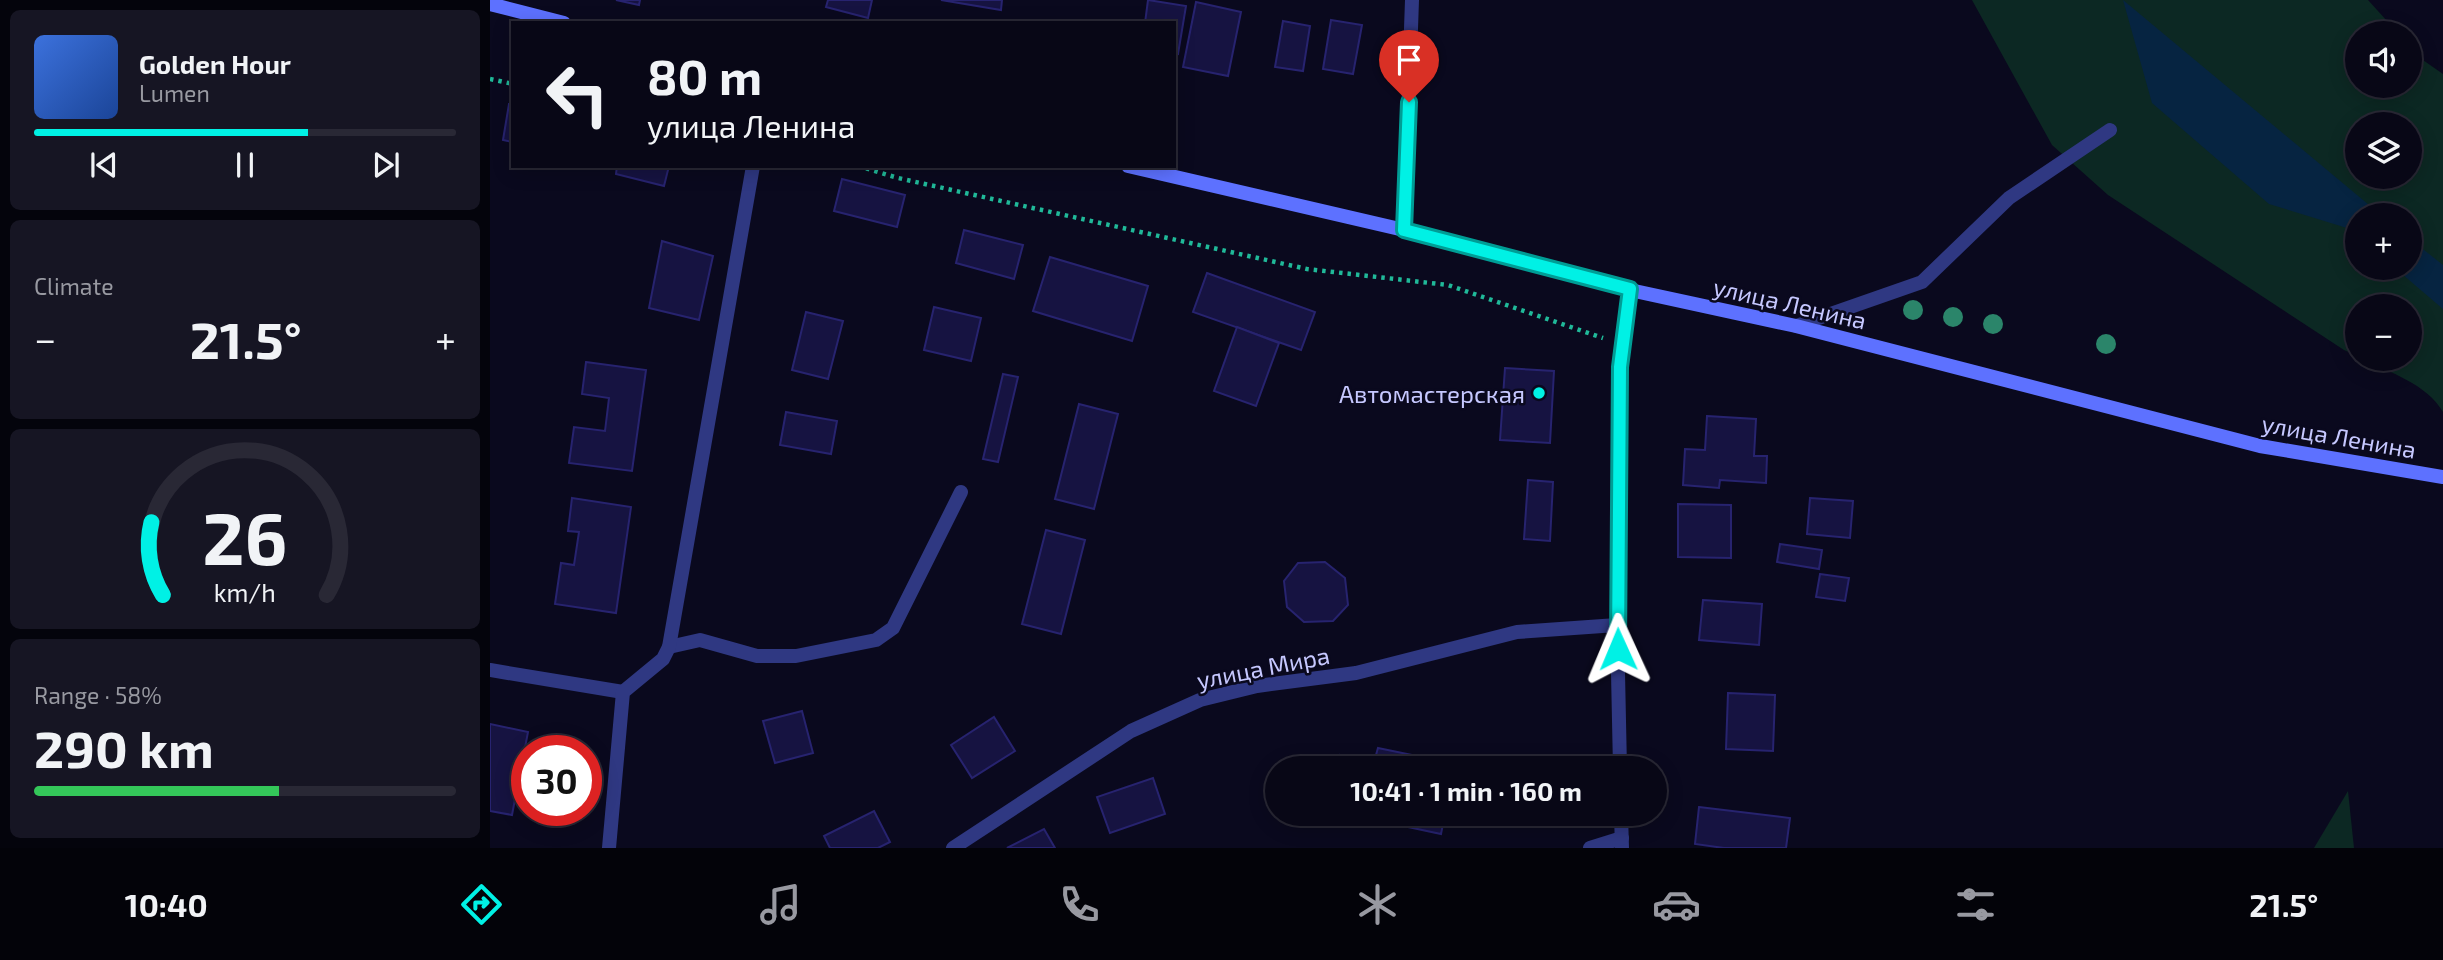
<!DOCTYPE html>
<html lang="en">
<head>
<meta charset="utf-8">
<style>
	body { margin:0; font-family:"Exo 2",sans-serif; background:#161523; color:#f1f3f6; height:100vh; display:flex; flex-direction:column; font-size:26px; white-space:nowrap }
	* { box-sizing:border-box; margin:0 }
	p { font-size:23px; color:#9899a1 }
	.icon { flex:none; width:38px; height:38px; fill:none; stroke:currentColor; stroke-width:2; stroke-linecap:round; stroke-linejoin:round }
	.map { position:relative; flex:1; overflow:hidden }
	.details { display:flex; flex-direction:column; gap:10px; padding:10px; background:#04040c; width:490px }
	.details>* { flex:none }
	.top-card { position:absolute; left:21px; top:21px; width:665px; height:147px; border-radius:0px; box-shadow:0 4px 18px #0003,0 0 0 2px #292835; background:#080716; color:#f1f3f6; overflow:hidden }
	.fabs { position:absolute; left:1855px; top:21px; display:grid; gap:14px }
	.fabs a { display:grid; place-items:center; width:77px; height:77px; border-radius:50%; background:#080716; box-shadow:0 4px 18px #0003,0 0 0 2px #292835; font-size:35px }
	.speed { position:absolute; left:21px; top:735px; display:flex; gap:14px; font-size:35px; font-weight:700; text-align:center }
	.speed>* { display:grid; place-content:center; width:91px; height:91px; border-radius:50%; background:#080716; box-shadow:0 4px 18px #0003,0 0 0 2px #292835; line-height:1 }
	.speed .limit { border:10px solid #d22; background:#fff; color:#111 }
	.pin { position:absolute; display:grid; place-items:center; width:60px; height:60px; color:#fff; margin:-72px -30px; border-radius:50% 50% 50% 0; rotate:-45deg; box-shadow:0 0 7px #0007 }
	.pin .icon { rotate:45deg }
	.me { position:absolute; width:77px; margin:-38px; rotate:359deg; stroke-linejoin:round; filter:drop-shadow(0 0 5px #0008) }
	.turn { display:flex; align-items:center; gap:24px; height:147px; padding:0 21px; font-size:32px }
	.turn .icon { width:91px; height:91px; stroke-width:2.5 }
	.turn b { display:block; font-size:49px; line-height:60px }
	.big { font-size:52px; font-weight:700; line-height:1.1 }
	.details .card { flex:1; display:flex; flex-direction:column; justify-content:center; gap:10px; min-width:0; padding:0 24px; border-radius:10px; background:#161523 }
	.details .dial { align-items:center; gap:0 }
	.dial svg { height:182px; overflow:visible; fill:none; stroke:#292835; stroke-width:7; stroke-linecap:round; text-anchor:middle }
	.dial text { fill:#f1f3f6; stroke:none }
	.song { display:flex; align-items:center; gap:21px }
	.cover { width:84px; height:84px; border-radius:10px; background:linear-gradient(135deg,hsl(220 70% 55%),hsl(220 70% 35%)) }
	.played { height:7px; border-radius:4px; background:linear-gradient(90deg,#00f1e5 65%,#292835 65%) }
	.keys { display:flex; justify-content:space-around; direction:ltr }
	.heat { display:flex; justify-content:space-between; align-items:center; font-size:38px; direction:ltr }
	.charge { height:10px; border-radius:5px; background:linear-gradient(90deg,#34c759 58%,#292835 0) }
	.trip { position:absolute; left:775px; top:756px; width:402px; height:70px; border-radius:35px; background:#080716; box-shadow:0 4px 18px #0003,0 0 0 2px #292835; font-weight:700; line-height:70px; text-align:center }
	.tab-bar { display:flex; height:112px; justify-content:space-around; align-items:center; background:#030309; color:#9899a1 }
	.tab-bar .icon { width:49px; height:49px }
	.tab-bar .current { color:#00f1e5 }
	.tab-bar b { font-size:32px; color:#f1f3f6 }
	main { display:flex; flex:1; min-height:0 }
	.map>svg:first-child { display:block }
</style>
</head>
<body>
<main>
<section class="details">
<div class="card">
<div class="song"><i class="cover"></i><div><b>Golden Hour</b><p>Lumen</p></div></div>
<div class="played"></div>
<div class="keys"><svg class="icon" aria-label="previous" viewBox="0 0 24 24"><path d="M18 5L8 12l10 7zM5 5v14"/></svg><svg class="icon" aria-label="pause" viewBox="0 0 24 24"><path d="M8 5v14M16 5v14"/></svg><svg class="icon" aria-label="next" viewBox="0 0 24 24"><path d="M6 5l10 7-10 7zM19 5v14"/></svg></div>
</div>
<div class="card"><p>Climate</p>
<div class="heat"><a>−</a><b class="big">21.5°</b><a>+</a></div>
</div>
<div class="card dial"><svg viewBox="0 0 100 80">
<path d="M14 69A42 42 0 1 1 86 69"/>
<path d="M14 69A42 42 0 0 1 9 37" stroke="#00f1e5"/>
<text x="50" y="56" font-size="32" font-weight="700">26</text>
<text x="50" y="72" font-size="11">km/h</text>
</svg></div>
<div class="card"><p>Range · 58%</p><b class="big">290 km</b><div class="charge"></div></div>
</section>
<div class="map">
<svg width="1953" height="848" viewBox="0 0 1953 848">
	<rect width="100%" height="100%" fill="#0a091e"/>
	<g fill="#0c2823" fill-rule="evenodd">
		<path d="M1482,0H1878L1908,33H1867V86H1920V46L1930,58L1953,74V412C1937,384 1899,372 1872,359H1920V306H1867V356L1854,350L1618,195L1562,145ZM1867,124H1920V177H1867ZM1867,215H1920V268H1867Z"/>
		<polygon points="1858,791 1864,848 1824,848"/>
	</g>
	<g fill="#062441">
		<polygon points="1633,0 1891,215 1867,215 1867,236 1857,228 1779,204 1662,103"/>
		<polygon points="1920,239 1953,265 1953,309 1905,268 1920,268"/>
	</g>
	<g fill="#161341" stroke="#27236f" stroke-width="2">
		<polygon points="126,0 150,0 149,5"/>
		<polygon points="338,0 382,0 378,18 336,7"/>
		<polygon points="451,0 512,0 511,10"/>
		<polygon points="658,0 696,6 688,54 684,53 684,23 655,23"/>
		<polygon points="706,2 751,12 738,76 693,67"/>
		<polygon points="841,20 872,25 863,74 833,69"/>
		<polygon points="793,21 820,26 813,71 785,67"/>
		<polygon points="19,104 23,104 23,142 13,140"/>
		<polygon points="127,166 179,166 174,186 126,174"/>
		<polygon points="352,179 415,195 407,227 344,211"/>
		<polygon points="474,230 533,245 524,279 466,263"/>
		<polygon points="172,241 223,256 209,320 159,308"/>
		<polygon points="560,257 658,286 642,341 543,311"/>
		<polygon points="717,273 825,312 811,350 703,312"/>
		<polygon points="444,307 491,318 481,361 434,350"/>
		<polygon points="316,312 353,321 338,379 302,370"/>
		<polygon points="747,327 789,343 766,406 724,391"/>
		<polygon points="96,362 156,370 142,471 79,463 84,427 115,431 119,398 92,394"/>
		<polygon points="1015,368 1064,371 1060,443 1010,440"/>
		<polygon points="513,374 528,377 508,462 493,459"/>
		<polygon points="589,404 628,414 604,509 565,499"/>
		<polygon points="296,412 347,421 341,454 290,445"/>
		<polygon points="1217,416 1266,419 1264,456 1277,456 1276,483 1230,480 1229,488 1193,485 1195,449 1215,450"/>
		<polygon points="1038,480 1063,482 1060,541 1034,539"/>
		<polygon points="82,498 141,507 126,613 65,604 71,563 84,565 89,532 78,531"/>
		<polygon points="1320,498 1363,501 1360,538 1317,534"/>
		<polygon points="1188,504 1241,505 1241,558 1188,557"/>
		<polygon points="556,530 595,540 571,634 532,624"/>
		<polygon points="1290,544 1332,550 1329,569 1287,562"/>
		<polygon points="835,562 855,578 858,605 843,621 814,622 797,607 794,581 808,563"/>
		<polygon points="1330,574 1359,578 1355,601 1326,597"/>
		<polygon points="1213,600 1272,604 1269,645 1209,640"/>
		<polygon points="1238,693 1285,695 1283,751 1236,749"/>
		<polygon points="312,711 323,753 285,763 273,721"/>
		<polygon points="504,717 525,751 482,778 461,745"/>
		<polygon points="0,724 38,732 22,815 0,811"/>
		<polygon points="888,748 927,756 924,768 847,768 850,755 884,762"/>
		<polygon points="663,778 675,814 620,833 607,797"/>
		<polygon points="1209,807 1300,818 1296,848 1234,848 1205,844"/>
		<polygon points="384,811 400,842 388,848 340,848 334,836"/>
		<polygon points="857,814 955,814 951,834"/>
		<polygon points="554,829 565,848 517,848"/>
	</g>
	<g fill="none" stroke-linecap="round" stroke-linejoin="round">
		<g stroke="#20b999" stroke-width="4.5" stroke-dasharray="3.5 5" stroke-linecap="butt">
			<polyline points="0,79 23,84"/>
			<polyline points="368,166 408,178 817,269 958,285 1113,338"/>
		</g>
		<polyline stroke="#2f3882" stroke-width="14" points="179,647 210,640 267,656 306,656 386,640 403,628 471,492"/>
		<g stroke="#2f3882" stroke-width="14">
			<polyline points="914,230 922,0"/>
			<polyline points="1306,326 1432,282 1519,198 1620,130"/>
			<polyline points="0,670 133,692"/>
			<polyline points="1130,768 1127,625 1130,367 1140,290"/>
			<polyline points="1131,814 1132,848"/>
			<polyline points="119,848 133,692 173,659 179,647 263,166"/>
			<polyline points="463,848 641,731 710,700 767,686 866,673 1027,632 1127,625"/>
			<polyline points="1100,848 1132,838"/>
		</g>
		<g stroke="#5d71ff" stroke-width="14">
			<polyline points="0,4 74,23"/>
			<polyline points="638,166 914,230 1140,290 1306,326 1770,446 1953,477"/>
		</g>
	</g>
	<g fill="#2b856a">
		<circle cx="1423" cy="310" r="10"/>
		<circle cx="1463" cy="317" r="10"/>
		<circle cx="1503" cy="324" r="10"/>
		<circle cx="1616" cy="344" r="10"/>
	</g>
	<g fill="none" stroke-linecap="round" stroke-linejoin="round">
		<g stroke="#009d95" stroke-width="18">
			<polyline id="route" points="919,102 914,230 1140,289 1130,367 1128,649"/>
		</g>
		<use href="#route" stroke="#00f1e5" stroke-width="12"/>
	</g>
	<circle fill="#00f1e5" stroke="#0a091e" stroke-width="2.5" cx="1049" cy="393" r="7"/>
	<g text-anchor="middle" dominant-baseline="central" stroke-width="5" stroke-linejoin="round" paint-order="stroke">
		<g font-size="24" fill="#c6c8ff" stroke="#0a091e">
			<text transform="translate(1300 303) rotate(13)">улица Ленина</text>
			<text transform="translate(1849 436) rotate(10)">улица Ленина</text>
			<text transform="translate(773 667) rotate(-11)">улица Мира</text>
		</g>
		<g font-size="24" fill="#c6c8ff" stroke="#0a091e" text-anchor="end">
			<text x="1035" y="393">Автомастерская</text>
		</g>
	</g>
</svg>
<div class="fabs">
<a><svg class="icon" aria-label="sound" viewBox="0 0 24 24"><path d="M4 9h4l5-4v14l-5-4H4zM17 9q2 3 0 6"/></svg></a>
<a><svg class="icon" aria-label="layers" viewBox="0 0 24 24"><path d="M12 4l9 5-9 5-9-5zM3 14l9 5 9-5"/></svg></a>
<a>+</a>
<a>−</a>
</div>
<div class="speed"><div class="limit">30</div></div>
<div class="pin" style="left:919px;top:102px;background:#d93025"><svg class="icon" aria-label="arrive" viewBox="0 0 24 24"><path d="M6 21V4h12l-3 4 3 4H6"/></svg></div>
<svg class="me" style="left:1128px;top:649px" viewBox="-20 -20 40 40"><path d="M0-17L14 15 0 8-14 15z" fill="#00f1e5" stroke="#fff" stroke-width="4"/></svg>
<div class="trip">10:41 · 1 min · 160 m</div>
<div class="top-card">
<div class="turn"><svg class="icon" aria-label="left" viewBox="0 0 24 24"><path d="M17 20v-9H6M10 6l-5 5 5 5"/></svg><div><b>80 m</b>улица Ленина</div></div>
</div>
</div>
</main>
<nav class="tab-bar">
<b>10:40</b>
<svg class="icon current" aria-label="directions" viewBox="0 0 24 24"><path d="M12 3l9 9-9 9-9-9zM9 14v-3h6M13 9l2 2-2 2"/></svg>
<svg class="icon" aria-label="music" viewBox="0 0 24 24"><path d="M9 18V5l10-2v13"/><circle cx="6" cy="18" r="3"/><circle cx="16" cy="16" r="3"/></svg>
<svg class="icon" aria-label="phone" viewBox="0 0 24 24"><path d="M5 4h4l2 5-3 2q2 4 5 5l2-3 5 2v4C11 20 4 13 5 4z"/></svg>
<svg class="icon" aria-label="climate" viewBox="0 0 24 24"><path d="M12 3v18M4 7l16 10M4 17L20 7"/></svg>
<svg class="icon" aria-label="car" viewBox="0 0 24 24"><path d="M5 17H2v-5l4-1 3-4h7l3 4 3 1v5h-3M9 17h6M6 11h13"/><circle cx="7" cy="17" r="2"/><circle cx="17" cy="17" r="2"/></svg>
<svg class="icon" aria-label="filters" viewBox="0 0 24 24"><path d="M4 7h16M4 17h16"/><circle cx="9" cy="7" r="2"/><circle cx="15" cy="17" r="2"/></svg>
<b>21.5°</b>
</nav>
</body>
</html>
